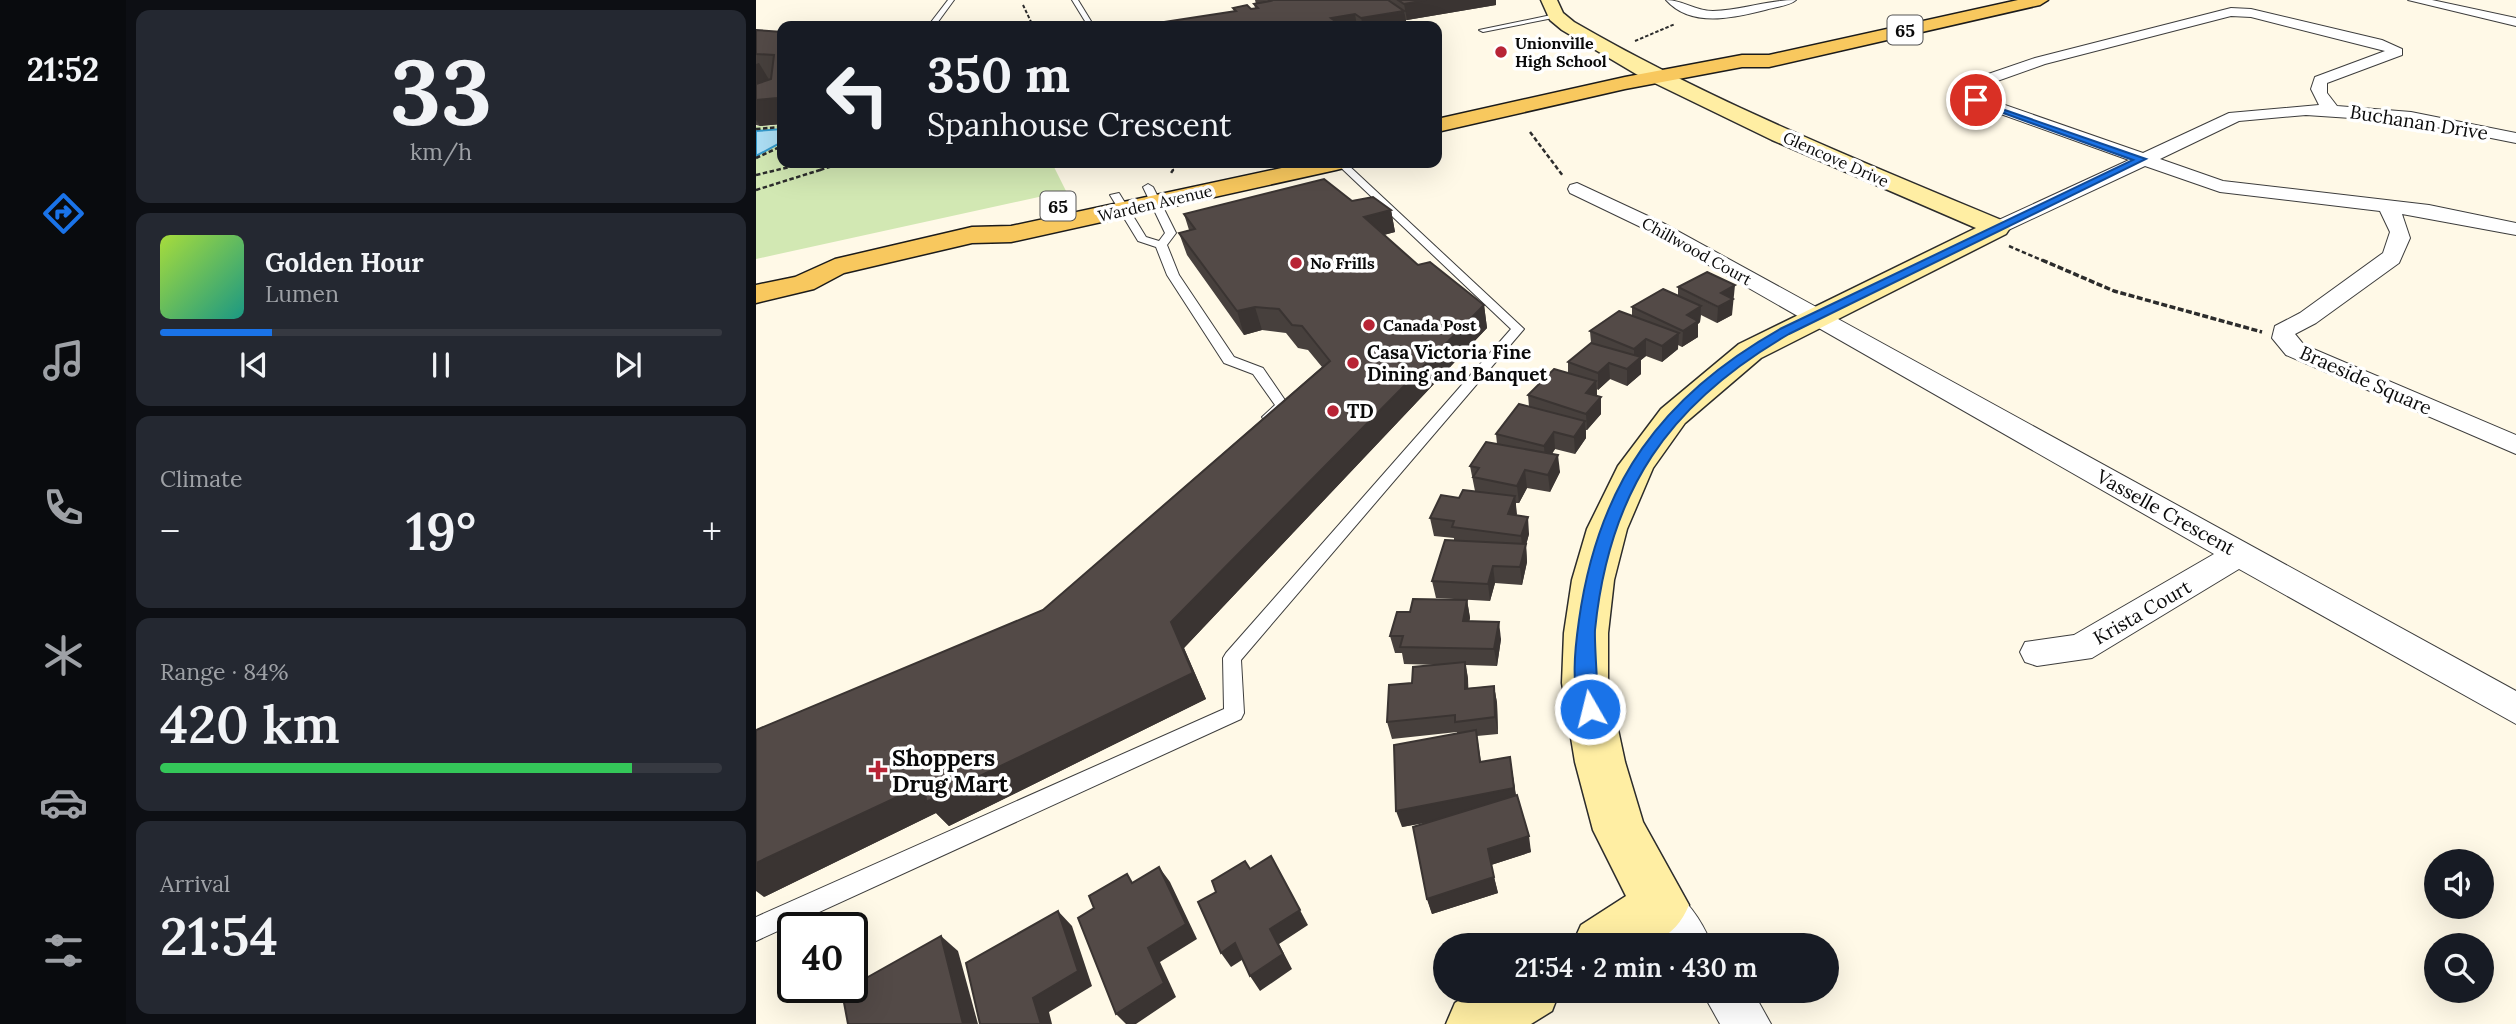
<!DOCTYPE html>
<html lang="en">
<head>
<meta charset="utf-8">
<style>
	body { margin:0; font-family:Lora,serif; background:#242831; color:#f1f3f6; height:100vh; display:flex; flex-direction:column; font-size:26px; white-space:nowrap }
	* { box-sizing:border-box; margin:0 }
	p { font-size:23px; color:#9ea1a6 }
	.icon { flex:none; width:38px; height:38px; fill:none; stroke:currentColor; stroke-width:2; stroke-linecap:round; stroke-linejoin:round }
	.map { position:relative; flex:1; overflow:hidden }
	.drawer { display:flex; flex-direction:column; gap:10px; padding:10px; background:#0d0f14; width:630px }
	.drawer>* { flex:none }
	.top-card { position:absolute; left:21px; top:21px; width:665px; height:147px; border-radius:14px; box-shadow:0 7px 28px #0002; background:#171b24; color:#f1f3f6; overflow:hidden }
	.tools { position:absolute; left:1668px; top:849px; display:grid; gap:14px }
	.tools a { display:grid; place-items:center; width:70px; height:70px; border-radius:50%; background:#171b24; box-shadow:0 7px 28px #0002; font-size:35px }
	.speed { position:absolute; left:21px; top:912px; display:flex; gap:14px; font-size:35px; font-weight:700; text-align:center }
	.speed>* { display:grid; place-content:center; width:91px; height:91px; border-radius:50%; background:#171b24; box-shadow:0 7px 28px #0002; line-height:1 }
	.speed .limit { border:4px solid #111; border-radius:10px; background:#fff; color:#111 }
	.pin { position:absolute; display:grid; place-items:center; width:60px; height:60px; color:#fff; margin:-30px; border:4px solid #fff; border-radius:50%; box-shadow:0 2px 7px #0007 }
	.me { position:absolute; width:77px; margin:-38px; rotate:352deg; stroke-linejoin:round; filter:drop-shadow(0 0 5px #0008) }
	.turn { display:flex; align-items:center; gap:24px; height:147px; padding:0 35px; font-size:32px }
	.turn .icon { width:91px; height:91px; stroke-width:2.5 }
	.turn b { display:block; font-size:49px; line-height:60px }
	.big { font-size:52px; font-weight:600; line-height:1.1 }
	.drawer .card { flex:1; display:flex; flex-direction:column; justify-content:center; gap:10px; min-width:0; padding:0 24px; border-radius:14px; background:#242831 }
	.drawer .dial { align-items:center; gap:0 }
	.dial b { font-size:91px; line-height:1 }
	.song { display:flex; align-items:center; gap:21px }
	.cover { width:84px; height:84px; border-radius:10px; background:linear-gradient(135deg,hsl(80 70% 55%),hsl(170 70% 35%)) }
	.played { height:7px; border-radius:4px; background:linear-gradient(90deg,#1a73e8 20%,#363941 20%) }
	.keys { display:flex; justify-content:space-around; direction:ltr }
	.heat { display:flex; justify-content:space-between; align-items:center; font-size:38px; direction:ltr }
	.charge { height:10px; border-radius:5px; background:linear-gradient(90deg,#34c759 84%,#363941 0) }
	.trip { position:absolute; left:677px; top:933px; width:406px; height:70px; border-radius:35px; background:#171b24; box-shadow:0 7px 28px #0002; font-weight:600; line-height:70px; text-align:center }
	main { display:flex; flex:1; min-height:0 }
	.menu { display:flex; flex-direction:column; width:126px; justify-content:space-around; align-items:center; background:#090b0e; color:#9ea1a6 }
	.menu .icon { width:49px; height:49px }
	.menu .current { color:#1a73e8 }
	.menu b { font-size:32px; color:#f1f3f6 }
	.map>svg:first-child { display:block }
</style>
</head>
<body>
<main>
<nav class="menu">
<b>21:52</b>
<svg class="icon current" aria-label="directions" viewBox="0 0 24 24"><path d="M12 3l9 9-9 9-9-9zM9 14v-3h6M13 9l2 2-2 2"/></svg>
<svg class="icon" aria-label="music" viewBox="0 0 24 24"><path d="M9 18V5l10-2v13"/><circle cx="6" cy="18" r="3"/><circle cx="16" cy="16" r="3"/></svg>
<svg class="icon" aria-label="phone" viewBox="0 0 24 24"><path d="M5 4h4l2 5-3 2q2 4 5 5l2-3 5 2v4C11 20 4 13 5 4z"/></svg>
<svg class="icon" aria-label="climate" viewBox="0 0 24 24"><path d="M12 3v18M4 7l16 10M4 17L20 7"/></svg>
<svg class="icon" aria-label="car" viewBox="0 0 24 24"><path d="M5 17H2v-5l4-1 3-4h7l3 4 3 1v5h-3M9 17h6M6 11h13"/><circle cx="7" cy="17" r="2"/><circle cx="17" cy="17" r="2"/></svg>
<svg class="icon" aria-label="filters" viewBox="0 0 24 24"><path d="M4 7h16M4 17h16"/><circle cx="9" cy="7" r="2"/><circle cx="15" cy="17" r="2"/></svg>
</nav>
<section class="drawer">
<div class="card dial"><b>33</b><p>km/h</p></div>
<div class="card">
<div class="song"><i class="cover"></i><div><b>Golden Hour</b><p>Lumen</p></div></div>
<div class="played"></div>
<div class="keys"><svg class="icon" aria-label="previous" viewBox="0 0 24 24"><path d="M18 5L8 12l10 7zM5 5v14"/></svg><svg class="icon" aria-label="pause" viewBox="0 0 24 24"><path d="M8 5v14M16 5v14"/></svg><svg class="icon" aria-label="next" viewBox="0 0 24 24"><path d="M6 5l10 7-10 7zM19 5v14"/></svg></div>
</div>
<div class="card"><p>Climate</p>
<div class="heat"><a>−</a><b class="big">19°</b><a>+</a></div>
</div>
<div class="card"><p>Range · 84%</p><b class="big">420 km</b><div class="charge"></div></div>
<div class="card"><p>Arrival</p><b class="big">21:54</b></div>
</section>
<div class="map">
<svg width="1760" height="1024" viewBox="0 0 1760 1024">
	<rect width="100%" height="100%" fill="#fff9e7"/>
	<polygon fill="#d2e8b3" points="26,125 26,163 296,163 310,191 0,259 0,126"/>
	<polygon fill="#addff5" stroke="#359acc" stroke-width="2" points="26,129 26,142 0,156 0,131"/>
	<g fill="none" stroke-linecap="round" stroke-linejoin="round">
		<g stroke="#3d3d3d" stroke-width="2">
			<g id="lane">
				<polygon points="192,0 198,0 179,26 172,26"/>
				<polygon points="316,0 322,0 338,26 332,26"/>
				<polygon points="800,14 802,17 727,32 723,30"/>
				<polygon points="580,163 590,163 768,329 485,660 488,713 485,719 0,941 0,917 468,709 467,658 470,653 755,329"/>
				<polygon points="392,184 397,187 420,233 411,245 423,275 478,357 507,368 533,406 518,420 508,420 506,417 519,405 497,374 468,363 411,275 400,247 382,241 354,195 363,193 390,237 403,241 409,233 387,187"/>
			</g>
		</g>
		<g stroke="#3d3d3d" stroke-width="2">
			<g id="street">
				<path d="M910,0C927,0 939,11 957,11C986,10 1012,0 1040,0C1033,6 1019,7 1009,10C977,18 935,28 910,0Z"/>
				<polygon points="1652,0 1676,0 1760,18 1760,26"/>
				<path d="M1475,8L1495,9L1626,40L1646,49V55L1571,83V93L1581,106L1655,112L1760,133V143L1655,122L1550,115L1483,121L1404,159L1467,181L1673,205L1760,223V235L1646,214L1654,238L1643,263L1560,323L1539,334L1548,345L1760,435V454L1530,355L1516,338L1519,326L1544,313L1627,253L1634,232L1624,211L1464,192L1389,166L1248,232L1241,234L1231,228L1234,224L1373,160L1214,103L1199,91L1203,84L1279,58ZM1475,16L1495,17L1629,51L1559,77L1555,89L1563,105L1473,113L1387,153L1226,97L1216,90L1289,64Z"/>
				<polygon points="821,183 907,223 1760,691 1760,724 1483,569 1336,658 1281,666 1269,662 1264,652 1269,642 1318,635 1458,554 893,231 814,193 812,189 814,185"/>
				<path d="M905,884C929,894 946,921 956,945H907L884,905L890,890Z"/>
				<polygon points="945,990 996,990 1015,1024 964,1024"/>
			</g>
		</g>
		<g stroke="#2c2c2c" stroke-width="3">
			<g id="secondary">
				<path d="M785,0H801L807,13L818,22C956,102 1104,161 1250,222L1254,228L1250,234L1005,358L929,423L897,468L871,529L858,580L852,633V683L869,762L887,822L933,905C911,958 864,945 816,945L825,925L870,896L837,830L819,762L806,683L808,633L816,580L831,529L862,466L905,409L983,344L1220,228L1016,140L880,74L806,30L794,20Z"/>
				<polygon points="719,990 804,990 796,1011 775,1024 690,1024 699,1003"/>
			</g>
		</g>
		<g stroke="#1b1b1b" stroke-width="3">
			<g id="primary">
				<polygon points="1262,0 1292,0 1284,5 1013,67 986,67 869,89 681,132 681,119 869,77 986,55 1013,55"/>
				<polygon points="549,163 592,163 588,168 580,170 255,242 216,243 88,273 58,289 0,303 0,285 39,277 79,259 216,227 255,226"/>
			</g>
		</g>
		<g stroke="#2c2c2c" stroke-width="2" stroke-dasharray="3.5 2" stroke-linecap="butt">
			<polyline points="267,5 277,26"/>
			<polyline points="879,41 919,24"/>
		</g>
		<g stroke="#2c2c2c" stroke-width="2.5" stroke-dasharray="4.5 2.5" stroke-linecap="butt">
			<polyline points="0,129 26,127"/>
			<polyline points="774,132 807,176"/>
			<polyline points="0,158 26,146"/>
			<polyline points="413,163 417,170 415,173"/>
			<polyline points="64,170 86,163"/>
			<polyline points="0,175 50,163"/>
			<polyline points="0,190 64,170 61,163"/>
			<polyline points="1253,246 1290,262"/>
		</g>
		<polyline stroke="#2c2c2c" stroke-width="3.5" stroke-dasharray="6 2.5" stroke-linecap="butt" points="1286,260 1358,291 1506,332"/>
		<use href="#lane" fill="#fff" fill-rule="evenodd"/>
		<use href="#street" fill="#fff" fill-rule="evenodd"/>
		<use href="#secondary" fill="#ffeea3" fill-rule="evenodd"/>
		<use href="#primary" fill="#f8c85e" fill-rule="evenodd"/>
	</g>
	<g fill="#47403d">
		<polygon points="499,0 740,0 740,5 651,20 650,20 651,26 382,26 478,12 477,8 499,8 498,4 500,4"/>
		<polygon points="0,30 26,32 26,124 4,126 0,125"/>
		<polygon points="596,201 635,210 639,232 628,235 662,265 728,305 731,328 428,648 450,699 193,826 180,813 8,897 287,610 566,367 552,350 542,348 530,333 506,330 488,335 431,255 423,233 433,230 428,214"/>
		<polygon points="922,287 976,315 961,323 945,315 944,322 942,324 942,337 926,347 922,345 922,349 906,362 890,356 885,360 885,374 871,386 854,379 842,390 841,389 841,396 845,414 831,430 830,430 830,438 819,454 799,449 796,454 804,472 794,492 771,488 763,503 760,503 760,515 773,534 770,545 771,562 766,585 739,583 734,601 680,598 676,581 698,540 698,538 678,536 674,518 703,498 719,491 714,466 741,444 740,434 773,407 772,395 812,373 812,362 835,343 834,331 876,316 876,307 922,296"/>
		<polygon points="711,600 714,618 713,621 745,639 741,666 710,665 712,679 712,688 738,686 741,703 742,734 721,736 725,762 754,757 760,795 775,852 735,865 742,893 676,914 671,899 675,822 646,827 701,734 701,732 636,739 631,722 656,683 684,665 648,664 646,653 639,653 634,636 654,612"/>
	</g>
	<g fill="#3a3432">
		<polygon points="670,0 740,0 740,5 651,20 648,4"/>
		<polygon points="648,11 651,26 607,26 605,18"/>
		<polygon points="599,14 601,26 570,26 575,18"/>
		<polygon points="3,63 17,86 0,83 0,64"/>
		<polygon points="26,96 26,124 4,126 0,120 0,100"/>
		<polygon points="635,210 639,232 612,239 608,217"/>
		<polygon points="979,285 976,315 961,323 962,307 965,293"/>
		<polygon points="728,305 731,328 428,648 450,699 193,826 180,813 8,897 0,891 0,863 415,622"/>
		<polygon points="945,306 944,322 942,324 942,337 926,347 927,331 931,315"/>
		<polygon points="499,307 506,330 488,335 481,311"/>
		<polygon points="923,333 922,349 906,362 906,346"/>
		<polygon points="890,339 890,356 885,360 885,374 871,386 871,369 878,364 878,349"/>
		<polygon points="853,363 854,379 842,390 842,373"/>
		<polygon points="840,381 841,398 830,393"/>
		<polygon points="845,397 845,414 831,430 830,414"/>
		<polygon points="829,421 830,438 819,454 818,437"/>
		<polygon points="798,432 799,449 789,463 788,446"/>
		<polygon points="802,455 804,472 794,492 792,475"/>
		<polygon points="769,470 771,488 763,503 761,486"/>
		<polygon points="759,496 761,514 754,532 752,514"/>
		<polygon points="772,517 773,534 770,545 771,562 766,585 764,567 767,553 765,536"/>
		<polygon points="737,566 739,583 734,601 732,584"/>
		<polygon points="711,600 714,618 710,638 707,621"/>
		<polygon points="743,622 745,639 741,666 738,649"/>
		<polygon points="709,662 712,679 713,706 709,689"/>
		<polygon points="738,686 741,703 742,734 739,717"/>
		<polygon points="754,757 761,804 646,827 640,811"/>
		<polygon points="773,836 775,852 735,865 732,849"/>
		<polygon points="515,856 552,925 523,944 536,969 504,991 494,976"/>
		<polygon points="403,867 414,882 441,939 404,962 420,997 380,1024 370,1024 360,1014 392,948"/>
		<polygon points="738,877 742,893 676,914 671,899"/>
		<polygon points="302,911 316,926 336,986 293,1012 296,1024 285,1024 277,998"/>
		<polygon points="185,936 202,951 222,1024 207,1024"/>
		<polygon points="479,943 489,958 475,967 465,953"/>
	</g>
	<g fill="#534a47" stroke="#3a3432" stroke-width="2">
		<polygon points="512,0 632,0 648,11 605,18 599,14 575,18 583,24 570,26 382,26 480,11 477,8 491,5 495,9 502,8 498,4 514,1"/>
		<polygon points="642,0 670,0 648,4"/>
		<polygon points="0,30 26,32 26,96 21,98 0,100 0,84 15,79 18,55 0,54"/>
		<polygon points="568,179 596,201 617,197 635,210 608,217 662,265 674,262 728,305 415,622 437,673 170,802 169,784 0,863 0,730 287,610 574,361 546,326 536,325 523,309 499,307 481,311 423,233 439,229 428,214"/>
		<polygon points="951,272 979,285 965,293 977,299 962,307 922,287"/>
		<polygon points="907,289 945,306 931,315 942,321 927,331 876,307"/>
		<polygon points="863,311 923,333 906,346 890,339 878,349 834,331"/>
		<polygon points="835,343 885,357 871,369 853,363 842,373 812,362"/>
		<polygon points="798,369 840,381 830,393 845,397 830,414 772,395"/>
		<polygon points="763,404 829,421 818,437 798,432 788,446 740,434"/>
		<polygon points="730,442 802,455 792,475 769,470 761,486 717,477 723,468 714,466"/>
		<polygon points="707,490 759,496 752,514 772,517 765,536 696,527 698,521 674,518 685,495 703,498"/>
		<polygon points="689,540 770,544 764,567 737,566 732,584 676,581"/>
		<polygon points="657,599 711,600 707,621 743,622 738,649 644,647 647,636 634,636 641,612 654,612"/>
		<polygon points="709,662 709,689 738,686 739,717 699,722 699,715 631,722 633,685 656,683 657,667"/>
		<polygon points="720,730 724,762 754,757 758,788 640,811 638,745"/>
		<polygon points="761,795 773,836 732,849 738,877 671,899 657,827"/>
		<polygon points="515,856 544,910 514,929 527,954 494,976 479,943 465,953 442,902 460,892 456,881 489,861 494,869"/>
		<polygon points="403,867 430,924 392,948 408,983 360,1014 322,918 338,908 333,896 371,874 376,883"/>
		<polygon points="302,911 322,971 277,998 285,1024 224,1024 210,963"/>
		<polygon points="185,936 207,1024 92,1024 86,992 96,987 96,986"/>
	</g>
	<path fill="#1a73e8" stroke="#114b97" stroke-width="2" d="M1217,99L1390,159L1033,334C912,404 853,491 839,630C838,646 844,709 841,715H827C814,689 819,648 823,620C842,484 905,396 1024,329L1377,160L1217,102Z"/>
	<g fill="#b82435" stroke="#fff" stroke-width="2.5">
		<circle cx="745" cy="52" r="7"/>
		<circle cx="540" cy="263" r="7"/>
		<circle cx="613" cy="325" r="7"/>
		<circle cx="597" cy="363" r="7"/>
		<circle cx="577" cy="411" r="7"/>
		<path d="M118.5 759.5h7v7h7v7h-7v7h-7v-7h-7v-7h7z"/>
	</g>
	<g text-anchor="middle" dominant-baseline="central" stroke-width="7" stroke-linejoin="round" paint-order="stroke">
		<g font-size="16" font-weight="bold" fill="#0a0a0a" stroke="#fff" text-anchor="start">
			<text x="759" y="43">Unionville<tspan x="759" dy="18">High School</tspan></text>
			<text x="554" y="263">No Frills</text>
			<text x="627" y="325">Canada Post</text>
		</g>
		<g font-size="16" fill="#0a0a0a" stroke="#fff">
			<text transform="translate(1080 159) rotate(24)">Glencove Drive</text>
			<text transform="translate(399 203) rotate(-13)">Warden Avenue</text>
			<text transform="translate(941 251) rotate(29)">Chillwood Court</text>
		</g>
		<g fill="#fff" stroke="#545454" stroke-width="2">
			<rect x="1131.5" y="15.5" width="35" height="29" rx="5"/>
			<rect x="284.5" y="191.5" width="35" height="29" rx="5"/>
		</g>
		<g font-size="18" font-weight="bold" fill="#0a0a0a">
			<text x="1149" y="30">65</text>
			<text x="302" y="206">65</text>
		</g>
		<g font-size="19" fill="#0a0a0a" stroke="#fff">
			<text transform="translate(1663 122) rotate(9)">Buchanan Drive</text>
			<text transform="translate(1610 380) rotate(24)">Braeside Square</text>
			<text transform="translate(1410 512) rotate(29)">Vasselle Crescent</text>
			<text transform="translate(1386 612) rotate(-30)">Krista Court</text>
		</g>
		<g font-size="19" font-weight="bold" fill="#0a0a0a" stroke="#fff" text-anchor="start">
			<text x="611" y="352">Casa Victoria Fine<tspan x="611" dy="22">Dining and Banquet</tspan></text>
			<text x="591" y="411">TD</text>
		</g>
		<g font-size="23" font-weight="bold" fill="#0a0a0a" stroke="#fff" text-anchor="start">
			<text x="136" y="757">Shoppers<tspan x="136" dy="26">Drug Mart</tspan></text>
		</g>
	</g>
</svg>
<div class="tools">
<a><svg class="icon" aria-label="sound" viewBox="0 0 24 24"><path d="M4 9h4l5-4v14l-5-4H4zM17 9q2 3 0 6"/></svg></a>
<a><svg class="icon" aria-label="search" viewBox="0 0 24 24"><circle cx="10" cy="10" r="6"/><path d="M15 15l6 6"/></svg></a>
</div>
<div class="speed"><div class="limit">40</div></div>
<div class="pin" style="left:1220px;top:100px;background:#d93025"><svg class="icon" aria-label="arrive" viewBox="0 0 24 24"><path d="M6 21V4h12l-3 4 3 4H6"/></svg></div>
<svg class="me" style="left:834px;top:709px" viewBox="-20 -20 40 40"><circle r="17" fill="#1a73e8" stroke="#fff" stroke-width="3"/><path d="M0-11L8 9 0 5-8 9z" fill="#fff"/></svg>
<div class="trip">21:54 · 2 min · 430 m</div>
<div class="top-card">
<div class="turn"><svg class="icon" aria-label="left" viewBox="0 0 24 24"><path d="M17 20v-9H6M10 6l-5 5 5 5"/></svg><div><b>350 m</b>Spanhouse Crescent</div></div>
</div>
</div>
</main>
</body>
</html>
